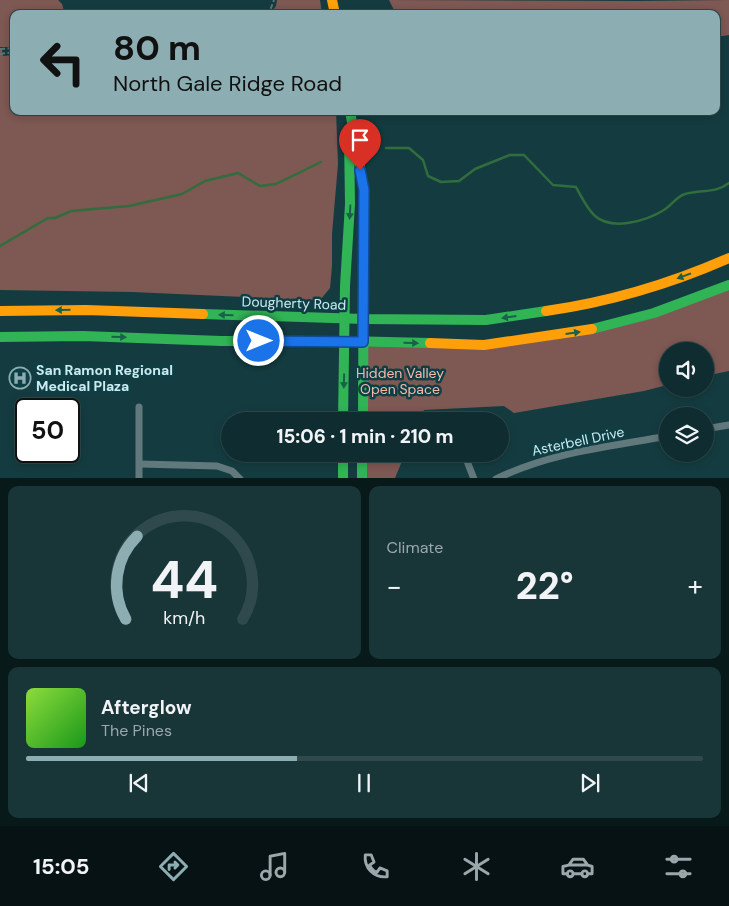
<!DOCTYPE html>
<html lang="en">
<head>
<meta charset="utf-8">
<style>
	body { margin:0; font-family:"DM Sans",sans-serif; background:#183538; color:#f1f3f6; height:100vh; display:flex; flex-direction:column; font-size:19px; white-space:nowrap }
	* { box-sizing:border-box; margin:0 }
	p { font-size:16px; color:#9ba8ab }
	.icon { flex:none; width:28px; height:28px; fill:none; stroke:currentColor; stroke-width:2; stroke-linecap:round; stroke-linejoin:round }
	.map { position:relative; height:478px; overflow:hidden }
	.side { display:flex; flex-direction:column; gap:8px; padding:8px; background:#08191a; flex:1 }
	.side>* { flex:none }
	.top-card { position:absolute; left:10px; top:10px; width:710px; height:105px; border-radius:10px; box-shadow:0 2px 8px #0003,0 0 0 1px #2f494c; background:#8cadb2; color:#111; overflow:hidden }
	.controls { position:absolute; left:659px; top:342px; display:grid; gap:10px }
	.controls a { display:grid; place-items:center; width:55px; height:55px; border-radius:50%; background:#0f2d30; box-shadow:0 2px 8px #0003,0 0 0 1px #2f494c; font-size:25px }
	.speed { position:absolute; left:15px; top:398px; display:flex; gap:10px; font-size:25px; font-weight:700; text-align:center }
	.speed>* { display:grid; place-content:center; width:65px; height:65px; border-radius:50%; background:#0f2d30; box-shadow:0 2px 8px #0003,0 0 0 1px #2f494c; line-height:1 }
	.speed .limit { border:2px solid #111; border-radius:8px; background:#fff; color:#111 }
	.pin { position:absolute; display:grid; place-items:center; width:42px; height:42px; color:#fff; margin:-51px -21px; border-radius:50% 50% 50% 0; rotate:-45deg; box-shadow:0 0 5px #0007 }
	.pin .icon { rotate:45deg }
	.me { position:absolute; width:55px; margin:-28px; rotate:90deg; stroke-linejoin:round; filter:drop-shadow(0 0 4px #0008) }
	.turn { display:flex; align-items:center; gap:18px; height:105px; padding:0 20px; font-size:22px }
	.turn .icon { width:65px; height:65px; stroke-width:2.5 }
	.turn b { display:block; font-size:35px; line-height:42px }
	.big { font-size:38px; font-weight:800; line-height:1.1 }
	.side .tile { flex:1; display:flex; flex-direction:column; justify-content:center; gap:8px; min-width:0; padding:0 18px; border-radius:10px; background:#183538 }
	.side .dial { align-items:center; gap:0 }
	.dial svg { height:130px; overflow:visible; fill:none; stroke:#2f494c; stroke-width:7; stroke-linecap:round; text-anchor:middle }
	.dial text { fill:#f1f3f6; stroke:none }
	.song { display:flex; align-items:center; gap:15px }
	.cover { width:60px; height:60px; border-radius:8px; background:linear-gradient(135deg,hsl(90 70% 55%),hsl(120 70% 35%)) }
	.played { height:5px; border-radius:2px; background:linear-gradient(90deg,#8cadb2 40%,#2f494c 40%) }
	.keys { display:flex; justify-content:space-around; direction:ltr }
	.heat { display:flex; justify-content:space-between; align-items:center; font-size:28px; direction:ltr }
	.side .tiles { flex:1; display:grid; gap:8px; grid-template-columns:1fr 1fr }
	.tile:last-child { grid-column:span 2 }
	.trip { position:absolute; left:221px; top:412px; width:288px; height:50px; border-radius:25px; background:#0f2d30; box-shadow:0 2px 8px #0003,0 0 0 1px #2f494c; font-weight:800; line-height:50px; text-align:center }
	.menu { display:flex; height:80px; justify-content:space-around; align-items:center; background:#061213; color:#9ba8ab }
	.menu .icon { width:35px; height:35px }
	.menu .on { color:#8cadb2 }
	.menu b { font-size:22px; color:#f1f3f6 }
	.map>svg:first-child { display:block }
</style>
</head>
<body>
<div class="map">
<svg width="729" height="479" viewBox="0 0 729 479">
	<rect width="100%" height="100%" fill="#143c40"/>
	<g fill="#7e5853">
		<polygon points="0,0 58,0 62,4 65,14 14,14 14,47 0,47"/>
		<polygon points="277,0 320,0 322,14 270,14 276,6"/>
		<polygon points="389,0 637,1 729,0 729,35 716,37 716,14 394,14 394,10"/>
		<polygon points="0,50 2,50 3,56 14,55 14,111 336,111 338,164 332,234 332,266 330,288 321,299 313,300 132,292 0,290"/>
		<polygon points="729,285 729,371 705,376 705,351 668,351 667,385 644,391 514,413 504,406 424,410 419,421 363,421 363,342 484,345 581,332"/>
		<polygon points="362,454 405,454 395,478 363,479"/>
	</g>
	<g fill="none" stroke-linecap="round" stroke-linejoin="round">
		<g stroke="#316d3d" stroke-width="2.5">
			<path d="M386,148H409L423,160L428,176L441,182L459,181L475,169L510,155H524L553,185L576,187C581,196 587,209 595,216C612,231 646,221 664,210C671,206 677,196 685,194C702,189 715,194 729,183"/>
			<polyline points="0,246 48,218 55,218 71,211 129,206 182,194 205,181 238,173 260,186 276,184 321,162"/>
		</g>
		<g stroke="#5e7578" stroke-width="2" stroke-dasharray="5 2.5" stroke-linecap="butt">
			<polyline points="265,14 271,8 274,0"/>
			<polyline points="0,49 14,48"/>
			<polyline points="0,54 14,52"/>
		</g>
		<g stroke="#61797d" stroke-width="7">
			<polyline points="139,407 139,479"/>
			<polyline points="705,429 729,425"/>
			<polyline points="465,456 474,479"/>
			<polyline points="140,464 217,466 232,471 240,479"/>
			<path d="M496,479C551,452 608,447 668,436"/>
		</g>
		<g stroke="#30b455" stroke-width="10">
			<polyline points="350,111 364,190 363,421"/>
			<polyline points="203,314 364,319 486,320 546,311"/>
			<polyline points="592,329 654,313 729,285"/>
			<polyline points="0,337 83,336 221,341 345,341 430,343"/>
			<polyline points="343,421 345,286 350,204 349,137"/>
			<polyline points="343,454 343,479"/>
			<polyline points="362,454 362,479"/>
		</g>
		<g stroke="#ff9f0a" stroke-width="10">
			<polyline points="332,0 335,14"/>
			<polyline points="0,311 86,310 203,314"/>
			<path d="M546,311C609,302 670,284 729,258"/>
			<polyline points="430,343 484,345 592,329"/>
		</g>
	</g>
	<defs><path id="oneway-solid" d="M-6-.8H1V-3.2L6.5 0L1 3.2V.8H-6Z" transform="scale(1.25)"/></defs>
	<g fill="#18624a">
		<use href="#oneway-solid" transform="translate(350 212) rotate(93)"/>
		<use href="#oneway-solid" transform="translate(684 276) rotate(160)"/>
		<use href="#oneway-solid" transform="translate(63 310) rotate(179)"/>
		<use href="#oneway-solid" transform="translate(226 315) rotate(-178)"/>
		<use href="#oneway-solid" transform="translate(509 317) rotate(172)"/>
		<use href="#oneway-solid" transform="translate(573 333) rotate(-8)"/>
		<use href="#oneway-solid" transform="translate(119 337) rotate(2)"/>
		<use href="#oneway-solid" transform="translate(411 343) rotate(1)"/>
		<use href="#oneway-solid" transform="translate(344 381) rotate(91)"/>
	</g>
	<g fill="none" stroke-linecap="round" stroke-linejoin="round">
		<g stroke="#114b97" stroke-width="12">
			<polyline id="route" points="259,341 363,342 364,190 360,170"/>
		</g>
		<use href="#route" stroke="#1a73e8" stroke-width="9"/>
	</g>
	<defs>
		<g id="hospital-ring" transform="scale(1.125)"><circle r="9.5" fill="#0d3f45" stroke="#8cadb2" stroke-width="1.5"/><path d="M-5-5h3v3.5h4V-5h3V5h-3V1.5h-4V5h-3Z" fill="#8cadb2"/></g>
	</defs>
	<g fill-rule="evenodd">
		<use href="#hospital-ring" x="20" y="378"/>
	</g>
	<g text-anchor="middle" dominant-baseline="central" stroke-width="5" stroke-linejoin="round" paint-order="stroke">
		<g font-size="14" fill="#cceaef" stroke="#0d3f45">
			<text transform="translate(294 303) rotate(2)">Dougherty Road</text>
			<text transform="translate(578 441) rotate(-12)">Asterbell Drive</text>
		</g>
		<g font-size="14" font-weight="bold" fill="#cceaef" stroke="#0d3f45" text-anchor="start">
			<text x="36" y="370">San Ramon Regional<tspan x="36" dy="16">Medical Plaza</tspan></text>
		</g>
		<g font-size="14" fill="#fbb7ae" stroke="#0d3f45">
			<text x="400" y="373">Hidden Valley<tspan x="400" dy="16">Open Space</tspan></text>
		</g>
	</g>
</svg>
<div class="controls">
<a><svg class="icon" aria-label="sound" viewBox="0 0 24 24"><path d="M4 9h4l5-4v14l-5-4H4zM17 9q2 3 0 6"/></svg></a>
<a><svg class="icon" aria-label="layers" viewBox="0 0 24 24"><path d="M12 4l9 5-9 5-9-5zM3 14l9 5 9-5"/></svg></a>
</div>
<div class="speed"><div class="limit">50</div></div>
<div class="pin" style="left:360px;top:170px;background:#d93025"><svg class="icon" aria-label="arrive" viewBox="0 0 24 24"><path d="M6 21V4h12l-3 4 3 4H6"/></svg></div>
<svg class="me" style="left:259px;top:341px" viewBox="-20 -20 40 40"><circle r="17" fill="#1a73e8" stroke="#fff" stroke-width="3"/><path d="M0-11L8 9 0 5-8 9z" fill="#fff"/></svg>
<div class="trip">15:06 · 1 min · 210 m</div>
<div class="top-card">
<div class="turn"><svg class="icon" aria-label="left" viewBox="0 0 24 24"><path d="M17 20v-9H6M10 6l-5 5 5 5"/></svg><div><b>80 m</b>North Gale Ridge Road</div></div>
</div>
</div>
<section class="side">
<div class="tiles">
<div class="tile dial"><svg viewBox="0 0 100 80">
<path d="M14 69A42 42 0 1 1 86 69"/>
<path d="M14 69A42 42 0 0 1 21 18" stroke="#8cadb2"/>
<text x="50" y="56" font-size="32" font-weight="700">44</text>
<text x="50" y="72" font-size="11">km/h</text>
</svg></div>
<div class="tile"><p>Climate</p>
<div class="heat"><a>−</a><b class="big">22°</b><a>+</a></div>
</div>
<div class="tile">
<div class="song"><i class="cover"></i><div><b>Afterglow</b><p>The Pines</p></div></div>
<div class="played"></div>
<div class="keys"><svg class="icon" aria-label="previous" viewBox="0 0 24 24"><path d="M18 5L8 12l10 7zM5 5v14"/></svg><svg class="icon" aria-label="pause" viewBox="0 0 24 24"><path d="M8 5v14M16 5v14"/></svg><svg class="icon" aria-label="next" viewBox="0 0 24 24"><path d="M6 5l10 7-10 7zM19 5v14"/></svg></div>
</div>
</div>
</section>
<nav class="menu">
<b>15:05</b>
<svg class="icon on" aria-label="directions" viewBox="0 0 24 24"><path d="M12 3l9 9-9 9-9-9zM9 14v-3h6M13 9l2 2-2 2"/></svg>
<svg class="icon" aria-label="music" viewBox="0 0 24 24"><path d="M9 18V5l10-2v13"/><circle cx="6" cy="18" r="3"/><circle cx="16" cy="16" r="3"/></svg>
<svg class="icon" aria-label="phone" viewBox="0 0 24 24"><path d="M5 4h4l2 5-3 2q2 4 5 5l2-3 5 2v4C11 20 4 13 5 4z"/></svg>
<svg class="icon" aria-label="climate" viewBox="0 0 24 24"><path d="M12 3v18M4 7l16 10M4 17L20 7"/></svg>
<svg class="icon" aria-label="car" viewBox="0 0 24 24"><path d="M5 17H2v-5l4-1 3-4h7l3 4 3 1v5h-3M9 17h6M6 11h13"/><circle cx="7" cy="17" r="2"/><circle cx="17" cy="17" r="2"/></svg>
<svg class="icon" aria-label="filters" viewBox="0 0 24 24"><path d="M4 7h16M4 17h16"/><circle cx="9" cy="7" r="2"/><circle cx="15" cy="17" r="2"/></svg>
</nav>
</body>
</html>
